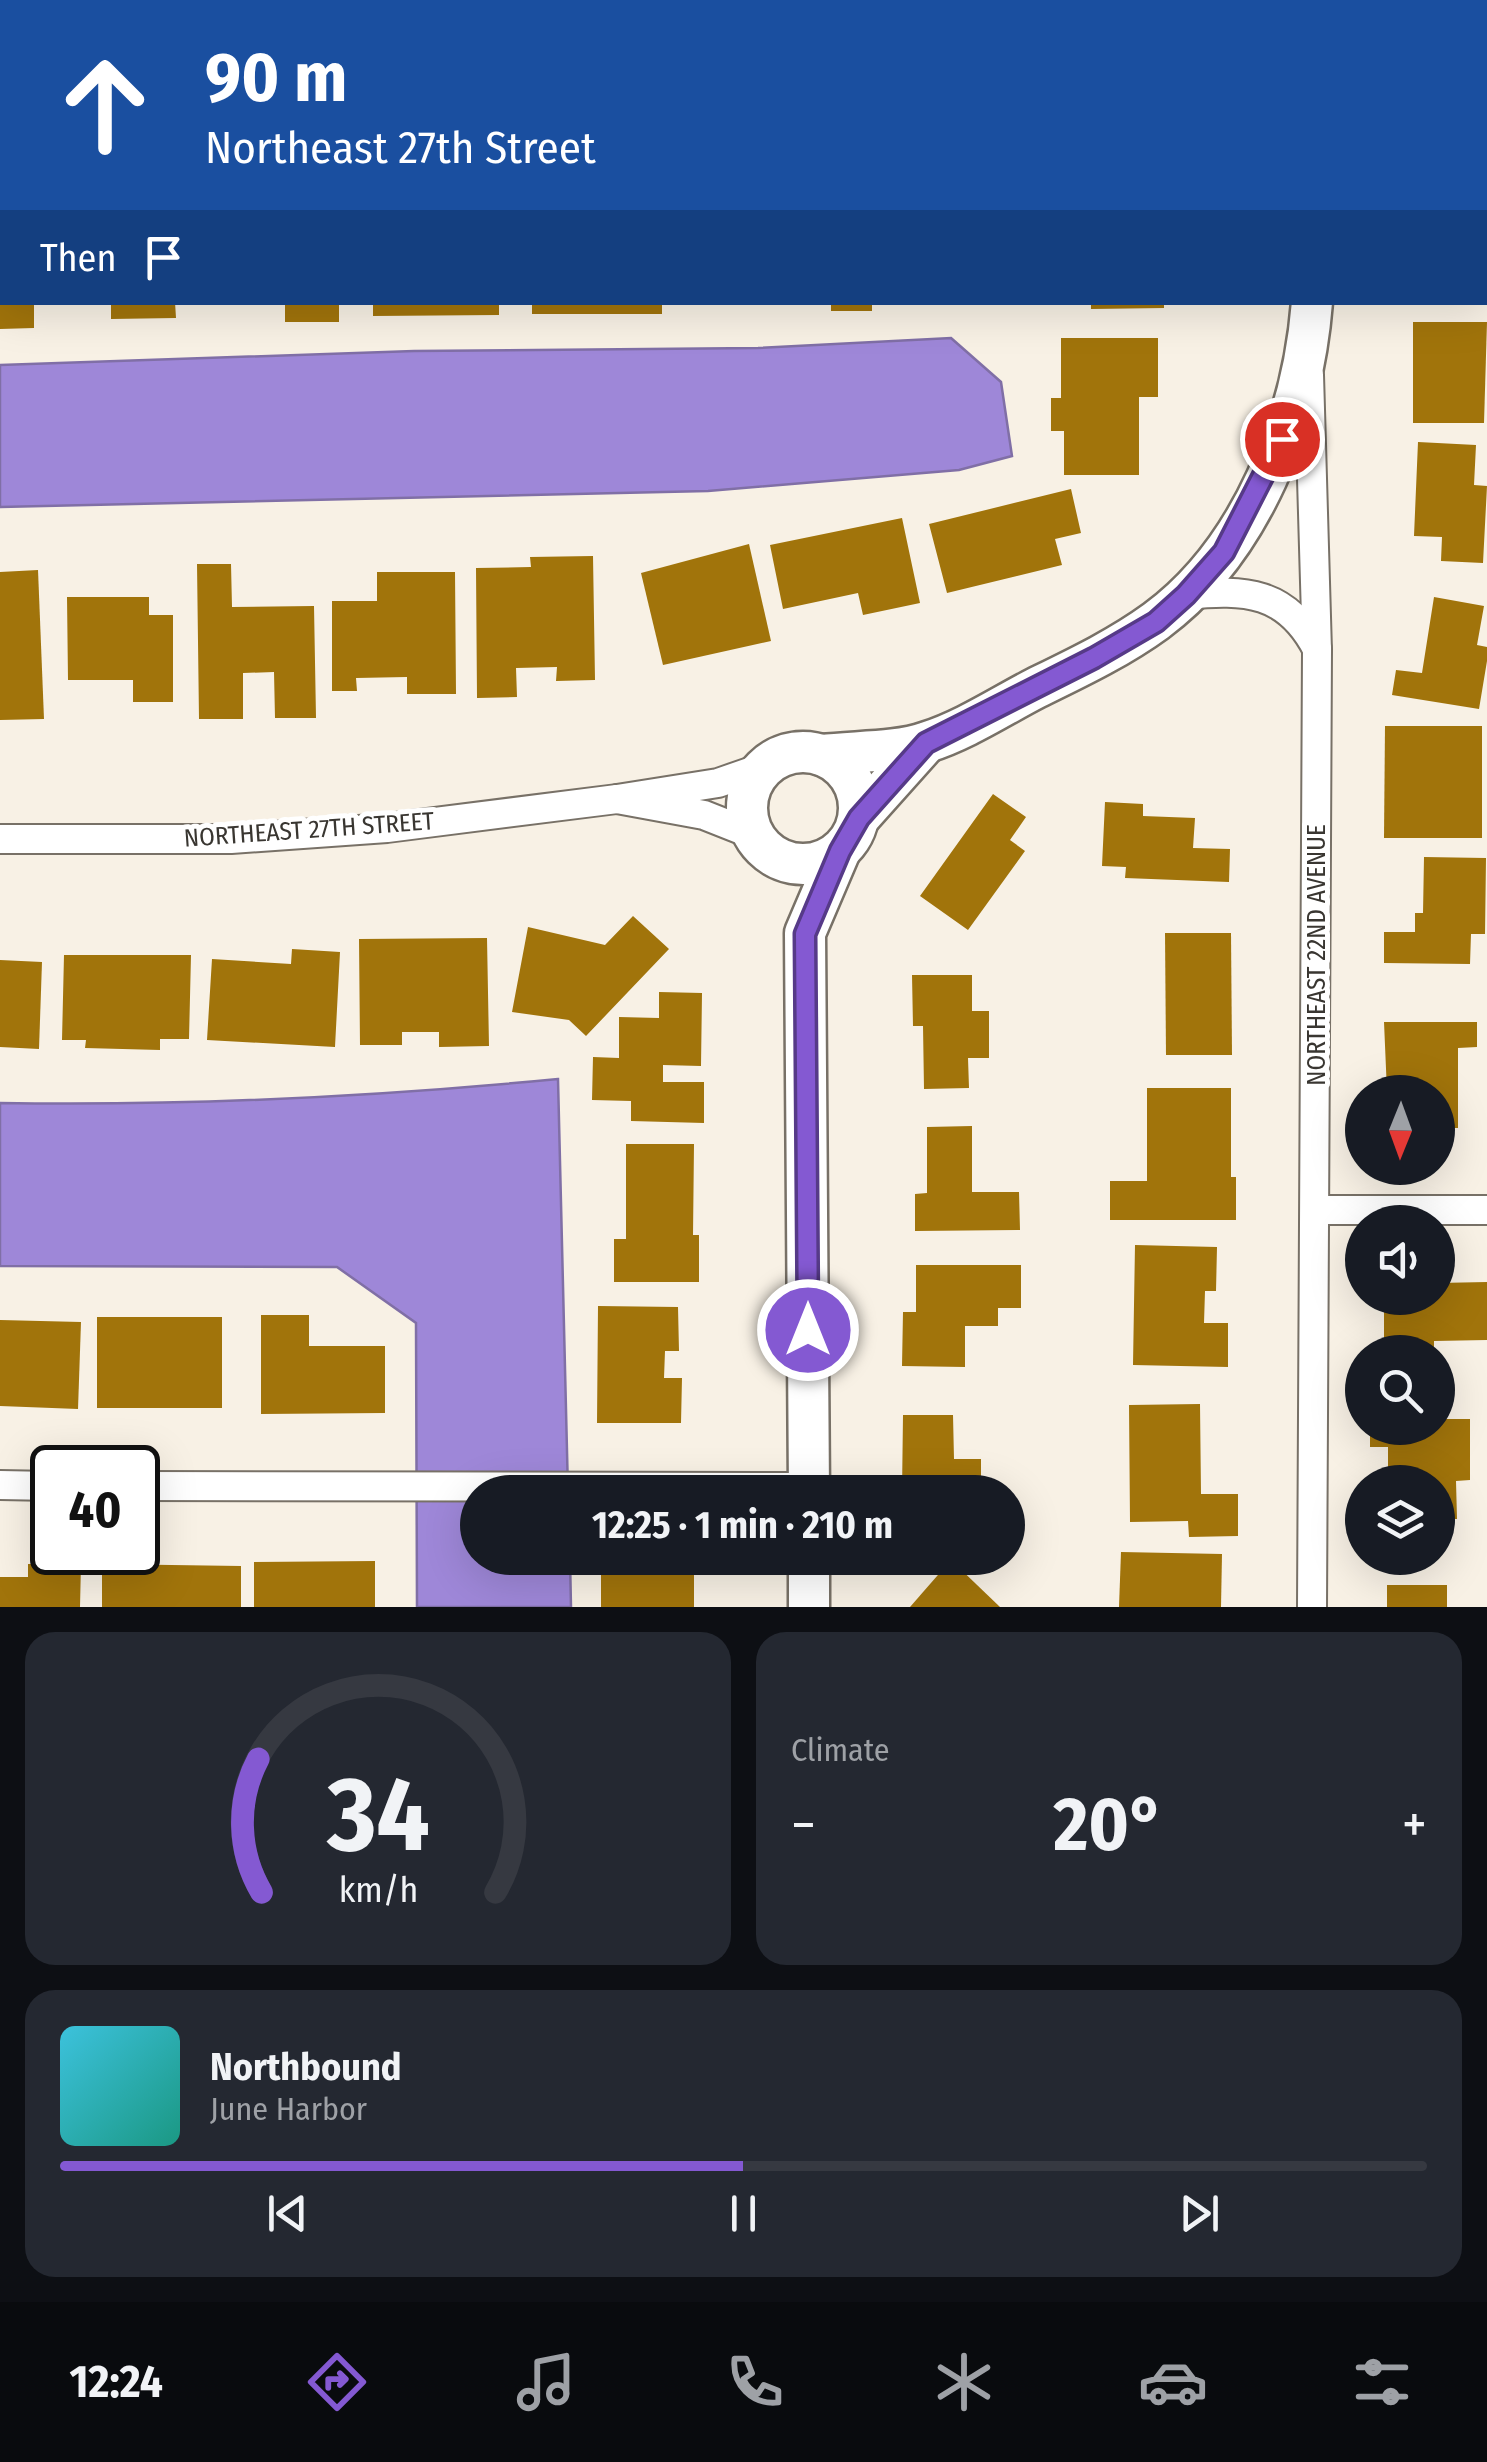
<!DOCTYPE html>
<html lang="en">
<head>
<meta charset="utf-8">
<style>
	body { margin:0; font-family:"Fira Sans Condensed",sans-serif; background:#242831; color:#f1f3f6; height:100vh; display:flex; flex-direction:column; font-size:38px; white-space:nowrap }
	* { box-sizing:border-box; margin:0 }
	p { font-size:32px; color:#9ea1a6 }
	.icon { flex:none; width:55px; height:55px; fill:none; stroke:currentColor; stroke-width:2; stroke-linecap:round; stroke-linejoin:round }
	.map { position:relative; height:1607px; overflow:hidden }
	.details { display:flex; flex-direction:column; gap:25px; padding:25px; background:#0d0f14; flex:1 }
	.details>* { flex:none }
	.hud { position:absolute; left:0px; top:0px; width:1488px; height:305px; box-shadow:0 10px 40px #0002; background:#1a4fa0; color:#fff; overflow:hidden }
	.needle { width:65px; rotate:181deg }
	.tools { position:absolute; left:1345px; top:1075px; display:grid; gap:20px }
	.tools a { display:grid; place-items:center; width:110px; height:110px; border-radius:50%; background:#171b24; box-shadow:0 10px 40px #0002; font-size:50px }
	.speed { position:absolute; left:30px; top:1445px; display:flex; gap:20px; font-size:50px; font-weight:700; text-align:center }
	.speed>* { display:grid; place-content:center; width:130px; height:130px; border-radius:50%; background:#171b24; box-shadow:0 10px 40px #0002; line-height:1 }
	.speed .limit { border:5px solid #111; border-radius:15px; background:#fff; color:#111 }
	.pin { position:absolute; display:grid; place-items:center; width:85px; height:85px; color:#fff; margin:-42px; border:5px solid #fff; border-radius:50%; box-shadow:0 2px 10px #0007 }
	.me { position:absolute; width:110px; margin:-55px; rotate:0deg; stroke-linejoin:round; filter:drop-shadow(0 0 8px #0008) }
	.turn { display:flex; align-items:center; gap:35px; height:210px; padding:0 40px; font-size:45px }
	.turn .icon { width:130px; height:130px; stroke-width:2.5 }
	.turn b { display:block; font-size:70px; line-height:85px }
	.then { display:flex; align-items:center; height:95px; padding:0 40px; background:#0003; gap:20px; font-size:38px }
	.big { font-size:75px; font-weight:700; line-height:1.1 }
	.details .card { flex:1; display:flex; flex-direction:column; justify-content:center; gap:15px; min-width:0; padding:0 35px; border-radius:30px; background:#242831 }
	.details .dial { align-items:center; gap:0 }
	.dial svg { height:260px; overflow:visible; fill:none; stroke:#363941; stroke-width:7; stroke-linecap:round; text-anchor:middle }
	.dial text { fill:#f1f3f6; stroke:none }
	.song { display:flex; align-items:center; gap:30px }
	.cover { width:120px; height:120px; border-radius:15px; background:linear-gradient(135deg,hsl(190 70% 55%),hsl(170 70% 35%)) }
	.played { height:10px; border-radius:5px; background:linear-gradient(90deg,#8459d2 50%,#363941 50%) }
	.keys { display:flex; justify-content:space-around; direction:ltr }
	.heat { display:flex; justify-content:space-between; align-items:center; font-size:55px; direction:ltr }
	.details .tiles { flex:1; display:grid; gap:25px; grid-template-columns:1fr 1fr }
	.card:last-child { grid-column:span 2 }
	.trip { position:absolute; left:460px; top:1475px; width:565px; height:100px; border-radius:50px; background:#171b24; box-shadow:0 10px 40px #0002; font-weight:700; line-height:100px; text-align:center }
	.tabs { display:flex; height:160px; justify-content:space-around; align-items:center; background:#090b0e; color:#9ea1a6 }
	.tabs .icon { width:70px; height:70px }
	.tabs .on { color:#8459d2 }
	.tabs b { font-size:45px; color:#f1f3f6 }
	.map>svg:first-child { display:block }
</style>
</head>
<body>
<div class="map">
<svg width="1487" height="1607" viewBox="0 0 1487 1607">
	<rect width="100%" height="100%" fill="#f8f1e5"/>
	<g fill="#9e87d8" stroke="#806fa6" stroke-width="2.5">
		<polygon points="951,338 1001,382 1012,456 959,470 708,491 0,507 0,365 414,351 758,348"/>
		<path d="M558,1079L568,1492H478V1558H570L571,1607H417L416,1323L337,1267L0,1266V1103C187,1106 372,1097 558,1079Z"/>
	</g>
	<g fill="#a1740b">
		<polygon points="0,302 34,302 34,328 0,329"/>
		<polygon points="111,302 175,302 176,318 111,319"/>
		<rect x="285" y="302" width="54" height="20"/>
		<polygon points="373,302 499,302 499,315 373,316"/>
		<rect x="532" y="302" width="130" height="12"/>
		<rect x="831" y="302" width="41" height="9"/>
		<polygon points="1091,302 1164,302 1164,308 1091,309"/>
		<polygon points="1413,322 1487,322 1484,423 1413,423"/>
		<polygon points="1061,338 1158,338 1158,397 1139,397 1139,475 1064,475 1064,431 1051,431 1051,398 1061,398"/>
		<polygon points="1418,442 1476,445 1474,485 1487,486 1483,563 1441,561 1442,537 1414,536"/>
		<polygon points="1071,489 1081,533 1055,539 1062,565 947,593 929,524"/>
		<polygon points="902,518 920,603 863,615 858,593 783,609 770,545"/>
		<polygon points="749,544 771,641 663,665 641,573"/>
		<polygon points="593,556 595,680 556,681 557,667 516,668 517,697 477,698 476,568 531,567 530,557"/>
		<polygon points="197,564 231,564 232,607 314,606 316,718 275,718 274,672 243,673 243,719 199,719"/>
		<polygon points="38,570 44,719 0,720 0,572"/>
		<polygon points="377,572 455,572 456,694 407,694 407,677 356,678 357,691 332,691 332,601 377,601"/>
		<polygon points="67,597 149,597 149,615 173,615 173,702 133,702 133,680 68,680"/>
		<polygon points="1434,597 1484,606 1477,645 1487,647 1487,661 1479,709 1392,695 1396,670 1422,673"/>
		<polygon points="1385,726 1482,726 1482,838 1384,838"/>
		<polygon points="993,794 1026,817 1010,840 1025,851 968,930 920,896"/>
		<polygon points="1105,802 1143,804 1143,816 1195,818 1193,848 1230,849 1229,882 1125,878 1126,867 1102,866"/>
		<polygon points="1424,857 1486,858 1485,934 1471,934 1470,964 1384,963 1384,932 1415,932 1415,913 1423,913"/>
		<polygon points="633,916 669,949 586,1036 569,1020 512,1012 528,927 605,945"/>
		<polygon points="1165,933 1231,933 1232,1055 1166,1055"/>
		<polygon points="487,938 489,1046 439,1047 439,1032 402,1032 402,1045 360,1045 359,939"/>
		<polygon points="292,949 340,952 335,1047 207,1040 212,959 291,964"/>
		<polygon points="64,955 191,955 189,1039 160,1039 160,1050 85,1048 86,1040 62,1040"/>
		<polygon points="0,960 42,962 39,1049 0,1047"/>
		<polygon points="912,975 972,975 972,1011 989,1011 989,1058 968,1058 969,1088 924,1089 923,1026 913,1026"/>
		<polygon points="659,992 702,993 701,1066 663,1065 663,1082 704,1082 704,1123 631,1121 631,1101 592,1100 593,1057 619,1058 619,1017 659,1018"/>
		<polygon points="1384,1022 1477,1022 1477,1047 1458,1048 1458,1128 1438,1128 1438,1092 1387,1092"/>
		<polygon points="1147,1088 1231,1088 1231,1177 1236,1177 1236,1220 1110,1220 1110,1181 1147,1181"/>
		<polygon points="972,1126 972,1192 1019,1192 1020,1230 915,1231 915,1194 927,1193 927,1127"/>
		<polygon points="626,1144 694,1144 693,1235 699,1235 699,1282 614,1282 614,1239 626,1239"/>
		<polygon points="1135,1245 1217,1247 1216,1291 1205,1291 1204,1323 1228,1323 1228,1367 1133,1365"/>
		<polygon points="916,1265 1021,1265 1021,1308 998,1308 998,1326 965,1326 965,1367 902,1366 903,1312 916,1312"/>
		<polygon points="1487,1282 1487,1340 1434,1341 1434,1352 1384,1352 1384,1298 1438,1298 1438,1283"/>
		<polygon points="598,1306 678,1307 679,1351 665,1351 664,1378 682,1378 681,1423 597,1423"/>
		<polygon points="261,1315 309,1315 309,1346 385,1346 385,1413 261,1414"/>
		<rect x="97" y="1317" width="125" height="91"/>
		<polygon points="0,1320 81,1322 78,1409 0,1406"/>
		<polygon points="1200,1404 1201,1494 1238,1494 1238,1536 1189,1537 1188,1521 1130,1522 1129,1405"/>
		<polygon points="903,1415 953,1415 954,1459 981,1459 981,1492 902,1492"/>
		<polygon points="1438,1419 1470,1419 1470,1480 1456,1481 1457,1519 1438,1519 1438,1482 1388,1482 1388,1447 1370,1447 1370,1428 1438,1428"/>
		<polygon points="1121,1552 1222,1554 1221,1607 1119,1607"/>
		<rect x="601" y="1558" width="93" height="49"/>
		<polygon points="951,1560 1000,1607 910,1607"/>
		<polygon points="375,1561 375,1607 254,1607 254,1562"/>
		<polygon points="81,1563 80,1607 0,1607 0,1577 28,1577 28,1564"/>
		<polygon points="102,1564 241,1566 241,1607 102,1607"/>
		<rect x="1387" y="1585" width="60" height="22"/>
	</g>
	<g fill="none" stroke-linecap="round" stroke-linejoin="round">
		<g stroke="#787167" stroke-width="32">
			<g id="street">
				<polyline points="0,148 2,148"/>
				<polyline points="1485,252 1487,252"/>
				<polyline points="1309,375 1317,651 1312,1607"/>
				<path d="M1186,595C1245,589 1287,591 1317,649"/>
				<polyline points="752,834 704,815 617,799 718,783 764,767"/>
				<polyline points="0,839 231,839 387,828 617,799"/>
				<polyline points="1317,1210 1487,1210"/>
				<polyline points="0,1485 52,1486"/>
				<polyline points="138,1486 809,1487"/>
			</g>
		</g>
		<g stroke="#787167" stroke-width="45">
			<g id="secondary">
				<polyline points="1313,2 1313,0"/>
				<circle cx="803" cy="808" r="56"/>
				<path d="M822,755C855,751 896,753 927,742C965,730 1001,706 1036,688C1077,668 1119,648 1156,621C1252,550 1303,418 1312,302"/>
				<polyline points="859,818 926,743"/>
				<polyline points="809,1492 805,933 840,851"/>
				<polyline points="809,1607 809,1558"/>
			</g>
		</g>
		<use href="#street" stroke="#fff" stroke-width="28"/>
		<use href="#secondary" stroke="#fff" stroke-width="40"/>
	</g>
	<g fill="none" stroke-linecap="round" stroke-linejoin="round">
		<g stroke="#563a88" stroke-width="25">
			<polyline id="route" points="808,1330 805,934 840,851 859,818 926,743 1094,658 1156,622 1186,595 1224,552 1282,439"/>
		</g>
		<use href="#route" stroke="#8459d2" stroke-width="18"/>
	</g>
	<g text-anchor="middle" dominant-baseline="central" stroke-width="10" stroke-linejoin="round" paint-order="stroke">
		<g font-size="25" fill="#393631" stroke="#fff">
			<text transform="translate(309 830) rotate(-4)">NORTHEAST 27TH STREET</text>
			<text transform="translate(1317 955) rotate(-90)">NORTHEAST 22ND AVENUE</text>
		</g>
	</g>
</svg>
<div class="tools">
<a><svg class="needle" viewBox="-14 -14 28 28"><path d="M0-13l5 13h-10z" fill="#e53935"/><path d="M0 13l5-13h-10z" fill="#9ea1a6"/></svg></a>
<a><svg class="icon" aria-label="sound" viewBox="0 0 24 24"><path d="M4 9h4l5-4v14l-5-4H4zM17 9q2 3 0 6"/></svg></a>
<a><svg class="icon" aria-label="search" viewBox="0 0 24 24"><circle cx="10" cy="10" r="6"/><path d="M15 15l6 6"/></svg></a>
<a><svg class="icon" aria-label="layers" viewBox="0 0 24 24"><path d="M12 4l9 5-9 5-9-5zM3 14l9 5 9-5"/></svg></a>
</div>
<div class="speed"><div class="limit">40</div></div>
<div class="pin" style="left:1282px;top:439px;background:#d93025"><svg class="icon" aria-label="arrive" viewBox="0 0 24 24"><path d="M6 21V4h12l-3 4 3 4H6"/></svg></div>
<svg class="me" style="left:808px;top:1330px" viewBox="-20 -20 40 40"><circle r="17" fill="#8459d2" stroke="#fff" stroke-width="3"/><path d="M0-11L8 9 0 5-8 9z" fill="#fff"/></svg>
<div class="trip">12:25 · 1 min · 210 m</div>
<div class="hud">
<div class="turn"><svg class="icon" aria-label="ahead" viewBox="0 0 24 24"><path d="M12 20V5M6 11l6-6 6 6"/></svg><div><b>90 m</b>Northeast 27th Street</div></div>
<div class="then">Then<svg class="icon" aria-label="arrive" viewBox="0 0 24 24"><path d="M6 21V4h12l-3 4 3 4H6"/></svg></div>
</div>
</div>
<section class="details">
<div class="tiles">
<div class="card dial"><svg viewBox="0 0 100 80">
<path d="M14 69A42 42 0 1 1 86 69"/>
<path d="M14 69A42 42 0 0 1 13 28" stroke="#8459d2"/>
<text x="50" y="56" font-size="32" font-weight="700">34</text>
<text x="50" y="72" font-size="11">km/h</text>
</svg></div>
<div class="card"><p>Climate</p>
<div class="heat"><a>−</a><b class="big">20°</b><a>+</a></div>
</div>
<div class="card">
<div class="song"><i class="cover"></i><div><b>Northbound</b><p>June Harbor</p></div></div>
<div class="played"></div>
<div class="keys"><svg class="icon" aria-label="previous" viewBox="0 0 24 24"><path d="M18 5L8 12l10 7zM5 5v14"/></svg><svg class="icon" aria-label="pause" viewBox="0 0 24 24"><path d="M8 5v14M16 5v14"/></svg><svg class="icon" aria-label="next" viewBox="0 0 24 24"><path d="M6 5l10 7-10 7zM19 5v14"/></svg></div>
</div>
</div>
</section>
<nav class="tabs">
<b>12:24</b>
<svg class="icon on" aria-label="directions" viewBox="0 0 24 24"><path d="M12 3l9 9-9 9-9-9zM9 14v-3h6M13 9l2 2-2 2"/></svg>
<svg class="icon" aria-label="music" viewBox="0 0 24 24"><path d="M9 18V5l10-2v13"/><circle cx="6" cy="18" r="3"/><circle cx="16" cy="16" r="3"/></svg>
<svg class="icon" aria-label="phone" viewBox="0 0 24 24"><path d="M5 4h4l2 5-3 2q2 4 5 5l2-3 5 2v4C11 20 4 13 5 4z"/></svg>
<svg class="icon" aria-label="climate" viewBox="0 0 24 24"><path d="M12 3v18M4 7l16 10M4 17L20 7"/></svg>
<svg class="icon" aria-label="car" viewBox="0 0 24 24"><path d="M5 17H2v-5l4-1 3-4h7l3 4 3 1v5h-3M9 17h6M6 11h13"/><circle cx="7" cy="17" r="2"/><circle cx="17" cy="17" r="2"/></svg>
<svg class="icon" aria-label="filters" viewBox="0 0 24 24"><path d="M4 7h16M4 17h16"/><circle cx="9" cy="7" r="2"/><circle cx="15" cy="17" r="2"/></svg>
</nav>
</body>
</html>
